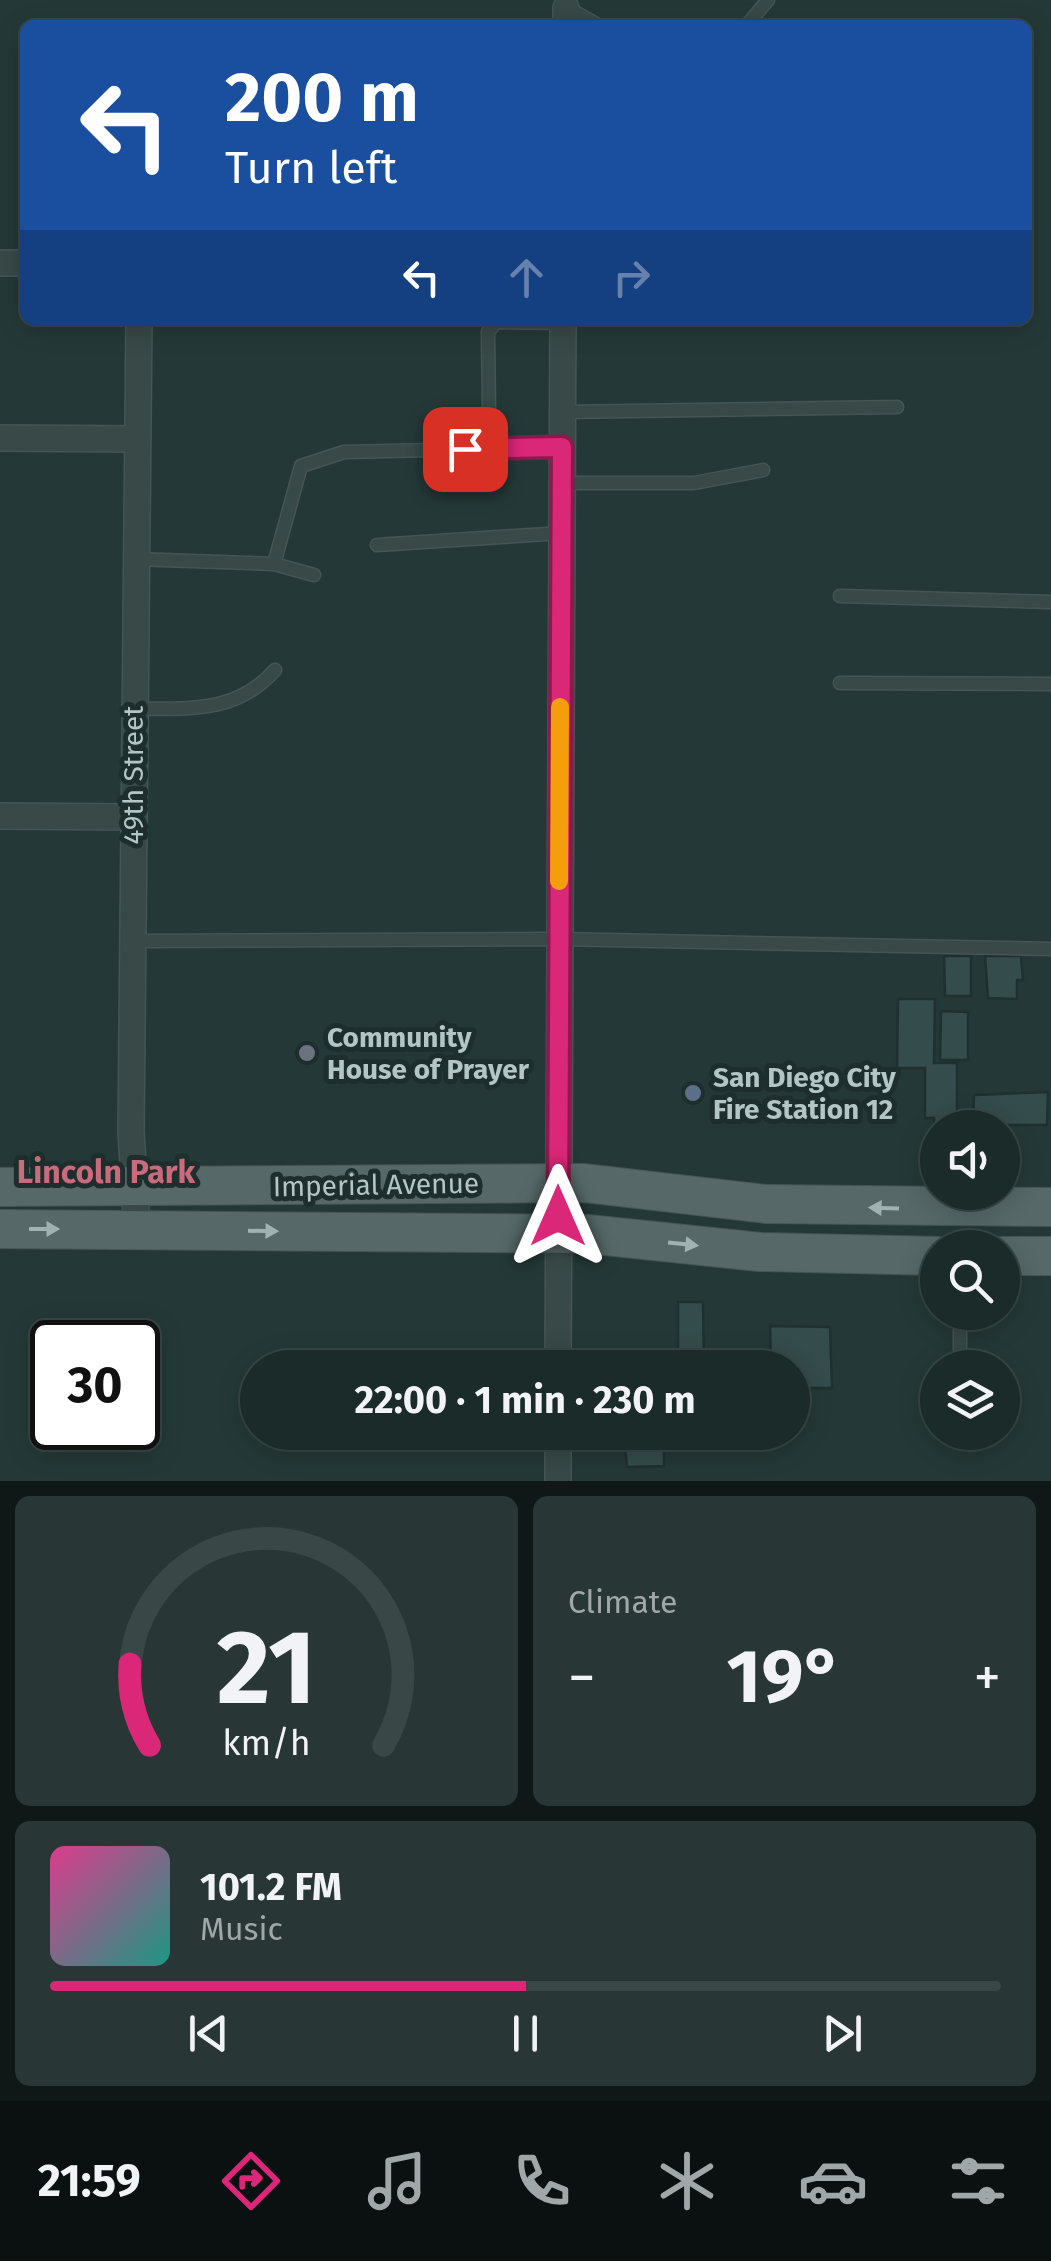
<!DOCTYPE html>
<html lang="en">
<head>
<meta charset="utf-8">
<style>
	body { margin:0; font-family:"Fira Sans",sans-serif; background:#283735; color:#f1f3f6; height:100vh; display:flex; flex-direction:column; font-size:38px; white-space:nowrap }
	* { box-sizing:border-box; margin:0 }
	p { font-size:32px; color:#a0a7a8 }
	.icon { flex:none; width:55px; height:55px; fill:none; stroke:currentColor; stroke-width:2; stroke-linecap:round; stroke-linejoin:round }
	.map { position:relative; height:1481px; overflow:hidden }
	.sheet { display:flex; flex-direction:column; gap:15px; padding:15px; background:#0f1817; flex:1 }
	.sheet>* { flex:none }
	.hud { position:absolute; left:20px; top:20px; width:1012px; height:305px; border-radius:15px; box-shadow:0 5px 25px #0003,0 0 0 2px #394746; background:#1a4fa0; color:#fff; overflow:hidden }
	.fabs { position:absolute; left:920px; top:1110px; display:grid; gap:20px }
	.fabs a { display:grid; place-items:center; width:100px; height:100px; border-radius:50%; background:#1b2b29; box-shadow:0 5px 25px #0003,0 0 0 2px #394746; font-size:50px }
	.speed { position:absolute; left:30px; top:1320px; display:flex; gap:20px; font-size:50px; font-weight:700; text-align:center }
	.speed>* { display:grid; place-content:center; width:130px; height:130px; border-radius:50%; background:#1b2b29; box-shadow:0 5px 25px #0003,0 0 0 2px #394746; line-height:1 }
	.speed .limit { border:5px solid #111; border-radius:15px; background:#fff; color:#111 }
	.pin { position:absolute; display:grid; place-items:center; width:85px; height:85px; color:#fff; margin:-42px; border-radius:20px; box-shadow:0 5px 15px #0006 }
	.me { position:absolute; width:110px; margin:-55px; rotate:0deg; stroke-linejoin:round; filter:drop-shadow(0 0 8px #0008) }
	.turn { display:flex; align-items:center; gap:35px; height:210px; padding:0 40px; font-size:45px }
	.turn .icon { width:130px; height:130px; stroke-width:2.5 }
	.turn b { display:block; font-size:70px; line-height:85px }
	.lanes { display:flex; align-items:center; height:95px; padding:0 40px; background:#0003; justify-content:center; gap:50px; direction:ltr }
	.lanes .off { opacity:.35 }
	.big { font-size:75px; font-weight:700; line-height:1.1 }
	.sheet .card { flex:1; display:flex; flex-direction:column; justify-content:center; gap:15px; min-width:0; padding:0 35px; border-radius:15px; background:#283735 }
	.sheet .dial { align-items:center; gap:0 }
	.dial svg { height:260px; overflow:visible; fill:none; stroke:#394746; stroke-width:7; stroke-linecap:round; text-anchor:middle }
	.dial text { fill:#f1f3f6; stroke:none }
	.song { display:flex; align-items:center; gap:30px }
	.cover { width:120px; height:120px; border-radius:15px; background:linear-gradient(135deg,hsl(330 70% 55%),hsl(170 70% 35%)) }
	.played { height:10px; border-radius:5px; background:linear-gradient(90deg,#db2777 50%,#394746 50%) }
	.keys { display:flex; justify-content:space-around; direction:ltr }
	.heat { display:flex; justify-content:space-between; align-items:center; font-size:55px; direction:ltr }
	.sheet .tiles { flex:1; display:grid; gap:15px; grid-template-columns:1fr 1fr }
	.card:last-child { grid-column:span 2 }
	.trip { position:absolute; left:240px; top:1350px; width:570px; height:100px; border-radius:50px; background:#1b2b29; box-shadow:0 5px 25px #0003,0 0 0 2px #394746; font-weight:700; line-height:100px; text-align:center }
	.tabs { display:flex; height:160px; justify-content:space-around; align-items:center; background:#0b1110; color:#a0a7a8 }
	.tabs .icon { width:70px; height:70px }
	.tabs .active { color:#db2777 }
	.tabs b { font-size:45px; color:#f1f3f6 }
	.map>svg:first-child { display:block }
</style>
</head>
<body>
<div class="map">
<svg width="1051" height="1481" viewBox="0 0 1051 1481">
	<rect width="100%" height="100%" fill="#243937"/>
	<g fill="#344c4b" stroke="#1f302f" stroke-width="2.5">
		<polygon points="944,956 971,956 971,996 945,996"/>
		<polygon points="985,956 1021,956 1023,980 1017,980 1017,999 988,998"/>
		<polygon points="898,999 935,999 934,1063 957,1063 957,1119 946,1119 946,1126 934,1127 934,1118 925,1118 925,1068 897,1068"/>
		<polygon points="941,1011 968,1012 968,1060 940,1060"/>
		<polygon points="1048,1092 1047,1125 973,1125 974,1095"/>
		<polygon points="678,1302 703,1302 704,1368 678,1368"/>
		<polygon points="770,1326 830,1327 832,1388 792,1388 792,1368 771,1368"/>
		<polygon points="612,1432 653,1432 653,1440 664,1440 664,1466 627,1467 624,1439 611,1439"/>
	</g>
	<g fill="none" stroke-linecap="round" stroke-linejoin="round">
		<g stroke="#445554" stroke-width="15">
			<g id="lane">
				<polyline points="566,7 598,25"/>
				<polyline points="747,25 768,0"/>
				<polyline points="489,412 488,332 496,322 563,323"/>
				<polyline points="563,412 897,407"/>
				<polyline points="562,483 694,483 763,470"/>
				<polyline points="377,545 562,533"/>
				<polyline points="134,559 274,564 314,575"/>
				<polyline points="274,564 301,466 344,452 563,447"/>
				<polyline points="840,596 1051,602"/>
				<polyline points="840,683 1051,684"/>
				<path d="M133,709C188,708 236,714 275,670"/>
				<polyline points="133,941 558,939 1051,949"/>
				<polyline points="960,1312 960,1368"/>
			</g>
		</g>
		<g stroke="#445554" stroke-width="28">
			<g id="street">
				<polyline points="566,25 566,8"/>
				<polyline points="0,263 25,263"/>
				<polyline points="0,438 135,439"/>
				<polyline points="0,816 133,817"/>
				<polyline points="137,1229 131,1132 139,320"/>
				<polyline points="558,1368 563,320"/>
				<polyline points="558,1432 558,1481"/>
			</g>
		</g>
		<g stroke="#445554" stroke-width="40">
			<g id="primary">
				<polyline points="0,1187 584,1183 766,1204 1051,1207"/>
				<polyline points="0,1229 587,1234 760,1252 938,1256"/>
				<polyline points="1002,1256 1051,1256"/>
			</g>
		</g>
		<use href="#lane" stroke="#384948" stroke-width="12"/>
		<use href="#street" stroke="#384948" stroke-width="25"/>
		<use href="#primary" stroke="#566968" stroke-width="38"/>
	</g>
	<defs><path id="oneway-solid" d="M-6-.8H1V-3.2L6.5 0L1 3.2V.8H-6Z" transform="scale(2.5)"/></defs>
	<g fill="#a0b3b2">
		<use href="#oneway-solid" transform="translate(884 1208) rotate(-178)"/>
		<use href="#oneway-solid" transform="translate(44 1229)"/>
		<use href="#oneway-solid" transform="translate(263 1231) rotate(1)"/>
		<use href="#oneway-solid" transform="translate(683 1244) rotate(6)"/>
	</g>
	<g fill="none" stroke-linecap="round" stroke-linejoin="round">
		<g stroke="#8e194d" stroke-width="25">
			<polyline id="route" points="465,449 562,447 558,1216"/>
		</g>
		<use href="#route" stroke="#db2777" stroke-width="18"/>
		<polyline stroke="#f59e0b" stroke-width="18" points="559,881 560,707"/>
	</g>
	<circle fill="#6b7280" stroke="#1d2e2d" stroke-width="4" cx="307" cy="1053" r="10"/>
	<circle fill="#5c6f8a" stroke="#1d2e2d" stroke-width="4" cx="693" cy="1093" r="10"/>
	<g text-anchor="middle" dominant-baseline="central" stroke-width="10" stroke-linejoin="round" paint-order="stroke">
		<g font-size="28" fill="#b3c5c4" stroke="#1d2e2d">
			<text transform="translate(133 775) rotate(-90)">49th Street</text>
			<text transform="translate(376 1185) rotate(-1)">Imperial Avenue</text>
		</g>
		<g font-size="28" font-weight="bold" fill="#b3c5c4" stroke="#1d2e2d" text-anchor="start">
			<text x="327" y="1037">Community<tspan x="327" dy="32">House of Prayer</tspan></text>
			<text x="713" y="1077">San Diego City<tspan x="713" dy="32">Fire Station 12</tspan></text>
		</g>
		<g font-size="32" font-weight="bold" fill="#c96a7d" stroke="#1d2e2d">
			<text x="106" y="1172">Lincoln Park</text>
		</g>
	</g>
</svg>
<div class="fabs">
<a><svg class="icon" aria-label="sound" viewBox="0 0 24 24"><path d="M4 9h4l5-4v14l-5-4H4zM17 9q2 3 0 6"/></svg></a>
<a><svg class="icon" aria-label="search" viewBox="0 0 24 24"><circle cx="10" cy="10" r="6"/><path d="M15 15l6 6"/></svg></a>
<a><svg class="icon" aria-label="layers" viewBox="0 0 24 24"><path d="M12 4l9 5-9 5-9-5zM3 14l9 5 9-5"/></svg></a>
</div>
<div class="speed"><div class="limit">30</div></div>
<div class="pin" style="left:465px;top:449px;background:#d93025"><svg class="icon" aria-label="arrive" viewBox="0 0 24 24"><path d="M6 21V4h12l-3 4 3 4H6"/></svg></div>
<svg class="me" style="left:558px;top:1216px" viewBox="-20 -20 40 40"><path d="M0-17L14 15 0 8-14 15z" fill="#db2777" stroke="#fff" stroke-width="4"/></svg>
<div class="trip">22:00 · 1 min · 230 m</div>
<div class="hud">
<div class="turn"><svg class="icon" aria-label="left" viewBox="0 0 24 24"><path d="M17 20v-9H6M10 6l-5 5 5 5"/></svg><div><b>200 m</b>Turn left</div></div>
<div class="lanes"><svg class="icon" aria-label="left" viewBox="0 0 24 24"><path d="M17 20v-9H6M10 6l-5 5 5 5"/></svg><svg class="icon off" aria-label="ahead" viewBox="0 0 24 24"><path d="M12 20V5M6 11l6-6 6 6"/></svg><svg class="icon off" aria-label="right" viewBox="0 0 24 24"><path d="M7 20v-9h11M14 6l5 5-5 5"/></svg></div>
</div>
</div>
<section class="sheet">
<div class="tiles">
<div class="card dial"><svg viewBox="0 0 100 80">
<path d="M14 69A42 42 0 1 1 86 69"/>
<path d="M14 69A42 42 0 0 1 8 44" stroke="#db2777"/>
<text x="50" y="56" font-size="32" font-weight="700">21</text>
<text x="50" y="72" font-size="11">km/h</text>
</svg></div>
<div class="card"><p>Climate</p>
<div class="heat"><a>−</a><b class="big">19°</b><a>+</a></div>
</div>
<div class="card">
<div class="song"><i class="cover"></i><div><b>101.2 FM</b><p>Music</p></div></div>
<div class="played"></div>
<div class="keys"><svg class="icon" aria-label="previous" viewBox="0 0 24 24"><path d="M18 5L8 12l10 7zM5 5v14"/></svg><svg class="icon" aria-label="pause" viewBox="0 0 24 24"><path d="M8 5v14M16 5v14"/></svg><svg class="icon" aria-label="next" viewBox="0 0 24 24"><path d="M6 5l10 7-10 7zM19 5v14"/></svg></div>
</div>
</div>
</section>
<nav class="tabs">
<b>21:59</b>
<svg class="icon active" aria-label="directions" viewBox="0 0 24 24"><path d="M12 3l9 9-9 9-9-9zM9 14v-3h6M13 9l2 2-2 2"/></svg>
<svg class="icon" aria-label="music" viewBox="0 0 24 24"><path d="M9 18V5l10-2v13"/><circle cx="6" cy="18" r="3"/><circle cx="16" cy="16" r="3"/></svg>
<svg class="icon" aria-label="phone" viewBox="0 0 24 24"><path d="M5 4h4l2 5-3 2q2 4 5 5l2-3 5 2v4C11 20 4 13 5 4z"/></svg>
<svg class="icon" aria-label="climate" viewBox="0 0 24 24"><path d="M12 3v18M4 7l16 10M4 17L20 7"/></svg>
<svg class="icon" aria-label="car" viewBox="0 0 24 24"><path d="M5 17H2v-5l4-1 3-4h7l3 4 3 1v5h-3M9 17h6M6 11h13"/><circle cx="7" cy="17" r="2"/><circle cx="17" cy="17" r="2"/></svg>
<svg class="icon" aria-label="filters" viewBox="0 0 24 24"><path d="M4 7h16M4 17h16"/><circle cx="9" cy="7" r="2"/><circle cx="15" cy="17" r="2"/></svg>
</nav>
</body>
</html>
